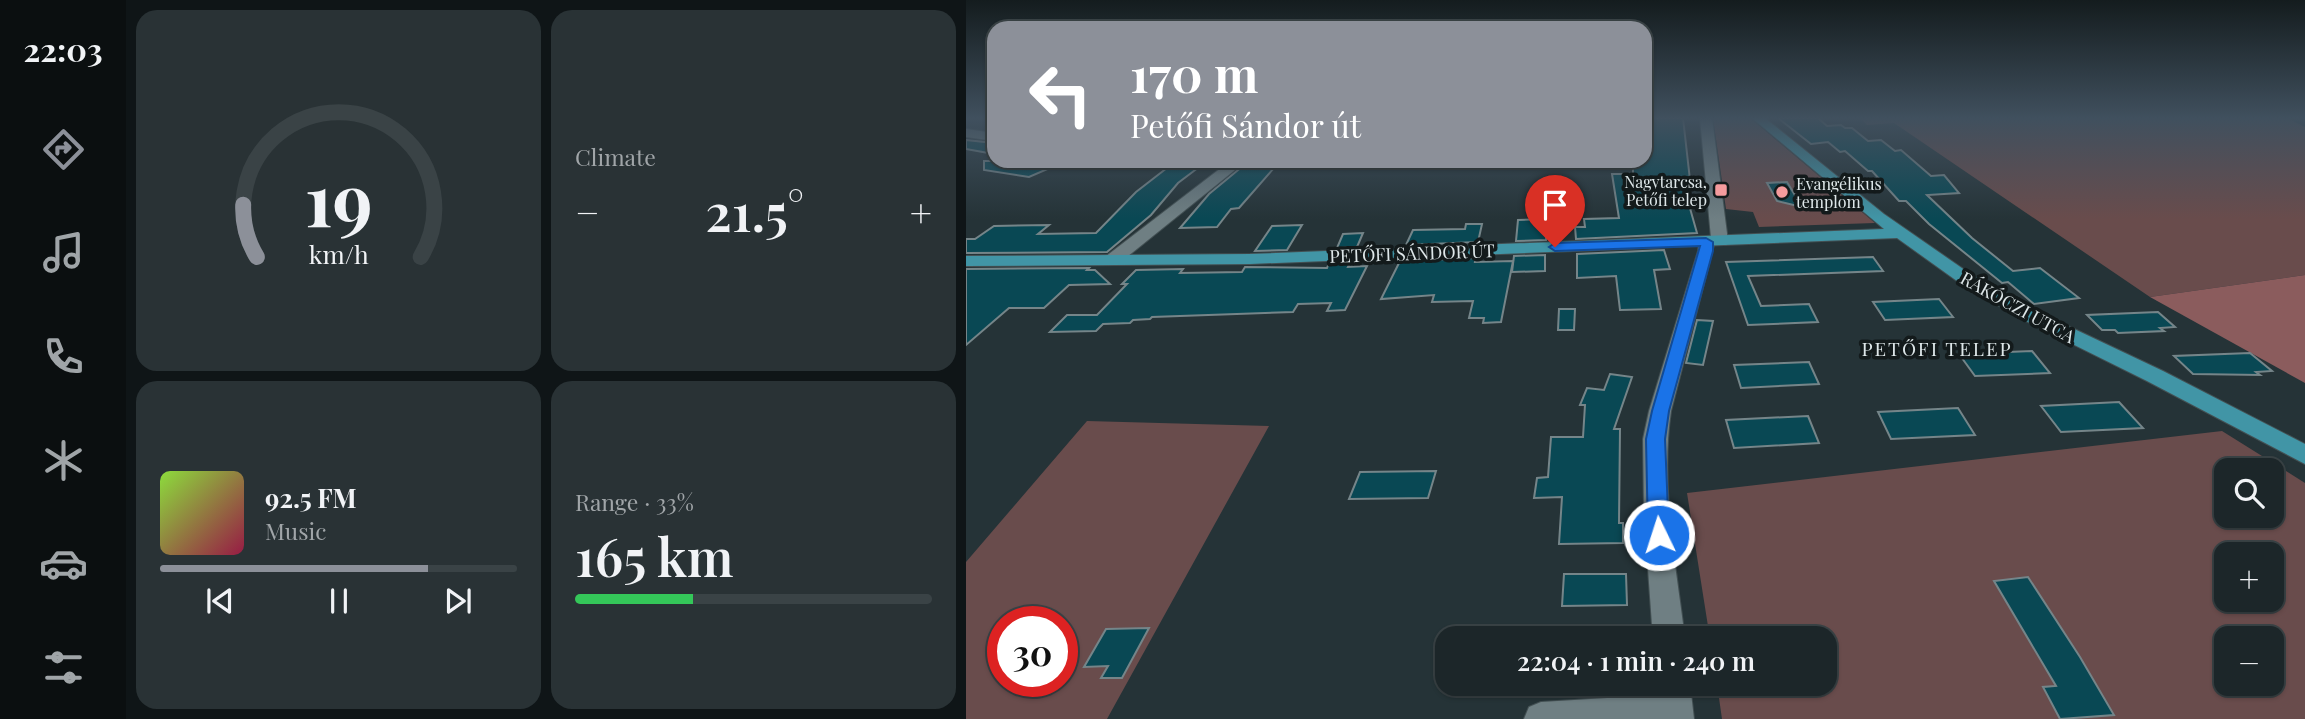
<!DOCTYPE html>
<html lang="en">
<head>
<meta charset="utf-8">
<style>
	body { margin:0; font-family:"Playfair Display",serif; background:#293235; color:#f1f3f6; height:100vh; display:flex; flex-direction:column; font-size:26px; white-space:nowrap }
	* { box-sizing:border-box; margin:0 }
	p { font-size:23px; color:#a0a5a8 }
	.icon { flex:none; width:38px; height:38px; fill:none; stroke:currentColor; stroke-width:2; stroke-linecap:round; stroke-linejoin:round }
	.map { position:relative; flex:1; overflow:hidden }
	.panel { display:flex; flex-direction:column; gap:10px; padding:10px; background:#0f1517; width:840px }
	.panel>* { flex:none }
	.hud { position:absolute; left:21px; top:21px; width:665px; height:147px; border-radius:21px; box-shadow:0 2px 5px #0004,0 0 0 2px #3a4346; background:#8c9099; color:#fff; overflow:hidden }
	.controls { position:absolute; left:1248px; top:458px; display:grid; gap:14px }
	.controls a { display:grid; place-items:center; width:70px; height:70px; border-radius:14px; background:#1c2629; box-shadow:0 2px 5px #0004,0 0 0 2px #3a4346; font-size:35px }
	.speed { position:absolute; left:21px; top:606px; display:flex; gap:14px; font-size:35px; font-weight:700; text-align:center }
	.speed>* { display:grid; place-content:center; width:91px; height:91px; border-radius:50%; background:#1c2629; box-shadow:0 2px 5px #0004,0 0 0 2px #3a4346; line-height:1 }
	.speed .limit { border:10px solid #d22; background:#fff; color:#111 }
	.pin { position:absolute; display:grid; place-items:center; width:60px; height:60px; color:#fff; margin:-72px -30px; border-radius:50% 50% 50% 0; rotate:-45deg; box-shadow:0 0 7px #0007 }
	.pin .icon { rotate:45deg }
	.me { position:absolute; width:77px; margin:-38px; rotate:356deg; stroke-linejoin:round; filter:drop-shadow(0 0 5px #0008) }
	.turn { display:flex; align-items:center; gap:24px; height:147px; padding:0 28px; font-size:32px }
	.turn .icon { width:91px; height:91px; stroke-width:2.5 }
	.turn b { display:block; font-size:49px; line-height:60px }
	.big { font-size:52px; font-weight:600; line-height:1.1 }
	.panel .card { flex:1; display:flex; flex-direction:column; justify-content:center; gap:10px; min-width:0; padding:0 24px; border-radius:21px; background:#293235 }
	.panel .dial { align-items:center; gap:0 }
	.dial svg { height:182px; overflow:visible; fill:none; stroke:#3a4346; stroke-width:7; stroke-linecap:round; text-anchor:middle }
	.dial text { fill:#f1f3f6; stroke:none }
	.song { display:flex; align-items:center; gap:21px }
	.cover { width:84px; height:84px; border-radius:10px; background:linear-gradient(135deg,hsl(90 70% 55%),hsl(340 70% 35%)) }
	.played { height:7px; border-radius:4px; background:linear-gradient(90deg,#8c9099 75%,#3a4346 75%) }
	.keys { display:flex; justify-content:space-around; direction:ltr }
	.heat { display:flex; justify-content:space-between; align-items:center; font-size:38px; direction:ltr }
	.charge { height:10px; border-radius:5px; background:linear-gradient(90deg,#34c759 33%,#3a4346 0) }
	.panel .tiles { flex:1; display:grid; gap:10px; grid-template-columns:repeat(2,1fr) }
	.trip { position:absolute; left:469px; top:626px; width:402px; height:70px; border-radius:21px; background:#1c2629; box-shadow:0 2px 5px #0004,0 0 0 2px #3a4346; font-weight:600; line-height:70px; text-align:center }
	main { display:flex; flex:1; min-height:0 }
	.tab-bar { display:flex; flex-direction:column; width:126px; justify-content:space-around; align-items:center; background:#0b0f10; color:#a0a5a8 }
	.tab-bar .icon { width:49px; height:49px }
	.tab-bar .selected { color:#8c9099 }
	.tab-bar b { font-size:32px; color:#f1f3f6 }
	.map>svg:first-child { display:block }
</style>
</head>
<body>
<main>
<nav class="tab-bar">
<b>22:03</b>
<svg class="icon selected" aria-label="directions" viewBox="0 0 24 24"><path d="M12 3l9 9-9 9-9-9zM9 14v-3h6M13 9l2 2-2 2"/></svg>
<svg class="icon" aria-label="music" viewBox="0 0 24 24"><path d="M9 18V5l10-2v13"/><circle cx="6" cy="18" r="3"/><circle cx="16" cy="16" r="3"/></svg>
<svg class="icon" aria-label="phone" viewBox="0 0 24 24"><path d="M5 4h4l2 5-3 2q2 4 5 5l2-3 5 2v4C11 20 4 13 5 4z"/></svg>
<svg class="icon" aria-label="climate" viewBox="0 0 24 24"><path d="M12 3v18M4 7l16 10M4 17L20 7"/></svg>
<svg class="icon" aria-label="car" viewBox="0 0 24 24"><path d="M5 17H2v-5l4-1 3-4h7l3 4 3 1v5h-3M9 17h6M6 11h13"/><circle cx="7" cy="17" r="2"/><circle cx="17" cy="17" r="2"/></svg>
<svg class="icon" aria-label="filters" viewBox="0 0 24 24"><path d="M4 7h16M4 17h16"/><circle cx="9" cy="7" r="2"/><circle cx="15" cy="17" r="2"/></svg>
</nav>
<section class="panel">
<div class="tiles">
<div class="card dial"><svg viewBox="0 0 100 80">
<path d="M14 69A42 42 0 1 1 86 69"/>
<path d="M14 69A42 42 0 0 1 8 46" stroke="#8c9099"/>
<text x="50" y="56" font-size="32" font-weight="700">19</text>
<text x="50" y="72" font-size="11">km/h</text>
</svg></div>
<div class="card"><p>Climate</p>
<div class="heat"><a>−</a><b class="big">21.5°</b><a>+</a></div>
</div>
<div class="card">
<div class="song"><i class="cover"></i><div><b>92.5 FM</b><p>Music</p></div></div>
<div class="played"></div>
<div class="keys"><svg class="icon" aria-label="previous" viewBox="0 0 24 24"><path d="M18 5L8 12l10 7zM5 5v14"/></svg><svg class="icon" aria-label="pause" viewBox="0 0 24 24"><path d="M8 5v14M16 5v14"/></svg><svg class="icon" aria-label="next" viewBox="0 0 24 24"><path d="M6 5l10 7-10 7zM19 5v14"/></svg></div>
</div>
<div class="card"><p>Range · 33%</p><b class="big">165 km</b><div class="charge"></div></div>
</div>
</section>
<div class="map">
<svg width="1339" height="719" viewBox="0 0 1339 719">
	<rect width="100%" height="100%" fill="#253337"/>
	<g fill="#694c4c" fill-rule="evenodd">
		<polygon points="747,118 784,118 909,223 793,227 787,212 760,209"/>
		<polygon points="894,118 1327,118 1323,119 1339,127 1339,275 1184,297 928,123 901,125"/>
		<path d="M121,421L303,426L141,719H0V562ZM37,621H96V681H37Z"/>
		<path d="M1256,431L1339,483V719H756L751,684H859V639H744L721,493ZM1260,471H1306V516H1260ZM1260,555H1306V600H1260ZM1260,639H1306V684H1260Z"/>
	</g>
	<polygon fill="#8b5c5d" points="1339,275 1339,383 1184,297"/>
	<g fill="#094854" stroke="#758589" stroke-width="2">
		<polygon points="681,118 717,118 724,180 716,180 731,233 610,239 609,227 619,227 618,219 653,218 646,174 667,174 667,161 679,161"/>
		<polygon points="812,118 852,118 861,126 875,125 879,128 886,128 902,141 915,140 929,151 935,150 965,176 978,175 993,193 961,195 1006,238 1047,271 1074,268 1113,298 1068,304 1042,282 1036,283 963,224 940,201 933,201 906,171 902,171 879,151 874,152 862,142 845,144"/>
		<polygon points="0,140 28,143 28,154 0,149"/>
		<polygon points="18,161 100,161 63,177 18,170"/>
		<polygon points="210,161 241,161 212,183 185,215 141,252 0,253 0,239 9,239 28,226 83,225 72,234 130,233 170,192"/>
		<polygon points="283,161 314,161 273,208 265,209 251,227 214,228 243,194"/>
		<polygon points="821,182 836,207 811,201 801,183"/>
		<polygon points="581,219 580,240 550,241 552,220"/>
		<polygon points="500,224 516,224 512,242 440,245 447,230 499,229"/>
		<polygon points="336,225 321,250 289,251 306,226"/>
		<polygon points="397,233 391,247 371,248 377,234"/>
		<polygon points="698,250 704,269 688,270 695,309 654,310 650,276 611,278 611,254"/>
		<polygon points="579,255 579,271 546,272 548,256"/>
		<polygon points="907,257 917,271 782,276 795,306 843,304 852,322 782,325 760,262"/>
		<polygon points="510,258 509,262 547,261 535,322 517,323 518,318 503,318 507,301 466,302 468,295 415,299 434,261"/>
		<polygon points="363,263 384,263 382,267 401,266 379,310 361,311 365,303 332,304 327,312 186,317 184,319 167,320 164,323 137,324 130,331 84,332 101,315 131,315 161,284 156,284 170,270 217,269 214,273 276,272 279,267 361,268"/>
		<polygon points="123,268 121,270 129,270 144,284 103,285 78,308 43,308 0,345 0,269"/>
		<polygon points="973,299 987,317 919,320 907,302"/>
		<polygon points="593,309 609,309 608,330 592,330"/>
		<polygon points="1192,312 1209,327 1194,328 1198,331 1152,333 1149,330 1136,330 1121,315"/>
		<polygon points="731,320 747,321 737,365 720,363"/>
		<polygon points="1066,351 1084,373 1009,376 993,354"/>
		<polygon points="1284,353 1306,371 1290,372 1294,375 1227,374 1208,356"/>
		<polygon points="843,362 853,384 775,388 768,365"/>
		<polygon points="644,374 666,377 648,429 654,429 653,523 657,523 657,543 593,544 596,497 568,498 571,478 582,477 585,437 617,437 619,405 614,405 621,388 638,390"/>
		<polygon points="1153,402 1177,428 1095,432 1075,406"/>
		<polygon points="992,408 1009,435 925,439 912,412"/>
		<polygon points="842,416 853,443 768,448 760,420"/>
		<polygon points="470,471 462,498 383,499 394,472"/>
		<polygon points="598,574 660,574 661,605 596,606"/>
		<polygon points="1062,577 1114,657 1148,715 1094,719 1077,687 1090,686 1028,581"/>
		<polygon points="183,628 156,678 135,678 142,666 118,667 140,629"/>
	</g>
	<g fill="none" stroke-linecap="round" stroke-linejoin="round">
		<g stroke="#435053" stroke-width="2">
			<g id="minor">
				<path d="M734,118H746L762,241L760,245H748L705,411C694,485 710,565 719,639H687L678,513L677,439L683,411L732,251L734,238H745Z"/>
				<polygon points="0,129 28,133 28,141 0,137"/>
				<polygon points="264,161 280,161 151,265 139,265 136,261 139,257"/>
				<polygon points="690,684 724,684 728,719 558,719 563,707 575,702 691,695"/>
			</g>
		</g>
		<g stroke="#435053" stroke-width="2">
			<polygon id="major" points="786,118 799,118 918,214 1003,273 1064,308 1197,371 1339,444 1339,464 1181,381 1050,316 991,281 931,238 284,264 0,266 0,256 284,254 918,229"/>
		</g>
		<use href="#minor" fill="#6f7f83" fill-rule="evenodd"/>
		<use href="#major" fill="#4195a6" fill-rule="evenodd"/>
	</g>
	<linearGradient id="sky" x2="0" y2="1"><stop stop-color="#141c1e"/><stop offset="0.54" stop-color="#40505e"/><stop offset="1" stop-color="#40505e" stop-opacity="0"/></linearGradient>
	<rect width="1339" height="219" fill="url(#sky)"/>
	<polygon fill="#1a73e8" stroke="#114b97" stroke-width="2" points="740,238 747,242 747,251 703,411 699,439 703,535 700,540 693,543 685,540 682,535 680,439 686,411 734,246 589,251 583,247 589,243"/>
	<g fill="#f59b9d" stroke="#131a1b" stroke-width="2.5">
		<rect x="748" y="183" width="14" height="14" rx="3.5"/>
		<circle cx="816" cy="192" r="7"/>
	</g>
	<g text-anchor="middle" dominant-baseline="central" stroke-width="7" stroke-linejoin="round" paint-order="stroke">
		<g font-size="16" fill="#dee7e9" stroke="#131a1b" text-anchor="end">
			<text x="741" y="181">Nagytarcsa,<tspan x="741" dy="18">Petőfi telep</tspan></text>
			<text x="830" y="183" text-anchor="start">Evangélikus<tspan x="830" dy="18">templom</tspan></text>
		</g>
		<g font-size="18" fill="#dee7e9" stroke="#131a1b">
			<text transform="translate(446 253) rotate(-2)">PETŐFI SÁNDOR ÚT</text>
			<text transform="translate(1052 307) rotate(29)">RÁKÓCZI UTCA</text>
		</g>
		<g font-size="19" letter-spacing="2" fill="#dee7e9" stroke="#131a1b">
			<text x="971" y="348">PETŐFI TELEP</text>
		</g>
	</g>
</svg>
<div class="controls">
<a><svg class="icon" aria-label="search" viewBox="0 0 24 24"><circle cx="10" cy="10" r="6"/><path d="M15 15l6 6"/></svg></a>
<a>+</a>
<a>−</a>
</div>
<div class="speed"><div class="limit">30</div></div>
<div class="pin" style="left:589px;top:247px;background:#d93025"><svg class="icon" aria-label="arrive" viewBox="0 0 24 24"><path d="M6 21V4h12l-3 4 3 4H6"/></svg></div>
<svg class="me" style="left:693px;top:535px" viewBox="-20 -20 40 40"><circle r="17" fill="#1a73e8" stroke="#fff" stroke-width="3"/><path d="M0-11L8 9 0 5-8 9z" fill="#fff"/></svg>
<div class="trip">22:04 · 1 min · 240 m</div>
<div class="hud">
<div class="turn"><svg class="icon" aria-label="left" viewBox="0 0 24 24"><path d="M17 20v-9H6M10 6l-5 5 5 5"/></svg><div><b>170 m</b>Petőfi Sándor út</div></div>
</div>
</div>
</main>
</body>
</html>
